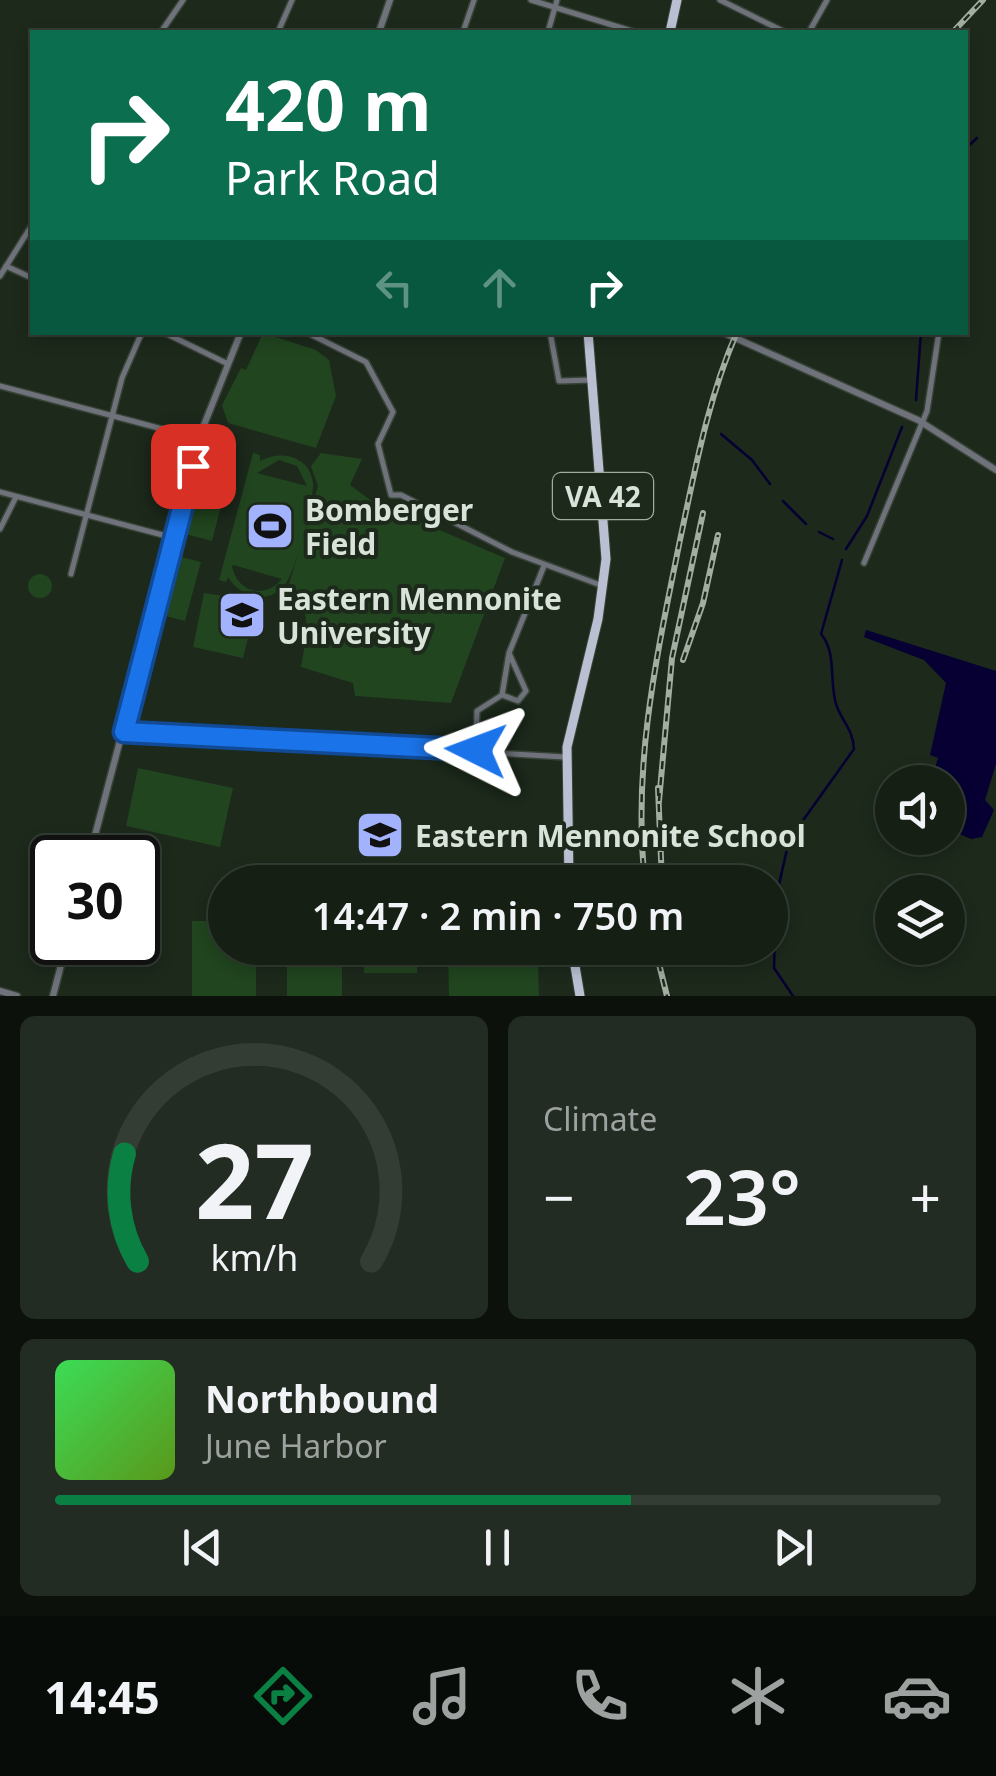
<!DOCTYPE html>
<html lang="en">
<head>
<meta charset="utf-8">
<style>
	body { margin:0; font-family:"Noto Sans",sans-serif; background:#222c22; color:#f1f3f6; height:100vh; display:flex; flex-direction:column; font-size:38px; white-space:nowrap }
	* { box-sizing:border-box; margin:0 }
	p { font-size:32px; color:#9da2a0 }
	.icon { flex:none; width:55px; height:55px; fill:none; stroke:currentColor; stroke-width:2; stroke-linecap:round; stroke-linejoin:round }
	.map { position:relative; height:996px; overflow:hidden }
	.details { display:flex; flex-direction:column; gap:20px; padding:20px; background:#0c110b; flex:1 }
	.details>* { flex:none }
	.top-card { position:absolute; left:30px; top:30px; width:938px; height:305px; border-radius:0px; box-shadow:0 5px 15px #0003,0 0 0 2px #343d34; background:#0b6e4f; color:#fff; overflow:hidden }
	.tools { position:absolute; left:875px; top:765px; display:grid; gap:20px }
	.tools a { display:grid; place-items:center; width:90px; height:90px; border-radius:50%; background:#151f14; box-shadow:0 5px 15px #0003,0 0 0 2px #343d34; font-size:50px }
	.speed { position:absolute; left:30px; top:835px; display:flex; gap:20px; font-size:50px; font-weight:700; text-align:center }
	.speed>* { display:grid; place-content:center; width:130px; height:130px; border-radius:50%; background:#151f14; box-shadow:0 5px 15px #0003,0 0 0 2px #343d34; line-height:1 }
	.speed .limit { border:5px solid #111; border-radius:15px; background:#fff; color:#111 }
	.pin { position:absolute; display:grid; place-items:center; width:85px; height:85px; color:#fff; margin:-42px; border-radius:20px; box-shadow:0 5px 15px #0006 }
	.me { position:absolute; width:110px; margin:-55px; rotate:273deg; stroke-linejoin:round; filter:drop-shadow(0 0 8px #0008) }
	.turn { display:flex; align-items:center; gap:35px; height:210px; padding:0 30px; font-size:45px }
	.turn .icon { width:130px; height:130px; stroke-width:2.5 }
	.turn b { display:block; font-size:70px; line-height:85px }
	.lanes { display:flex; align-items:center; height:95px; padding:0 30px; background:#0003; justify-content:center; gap:50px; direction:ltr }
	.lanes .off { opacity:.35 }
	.big { font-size:75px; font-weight:600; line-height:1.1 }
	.details .card { flex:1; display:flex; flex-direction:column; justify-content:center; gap:15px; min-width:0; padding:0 35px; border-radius:15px; background:#222c22 }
	.details .dial { align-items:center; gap:0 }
	.dial svg { height:260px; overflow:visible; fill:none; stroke:#343d34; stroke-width:7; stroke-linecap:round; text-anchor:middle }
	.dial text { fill:#f1f3f6; stroke:none }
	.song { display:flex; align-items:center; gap:30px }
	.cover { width:120px; height:120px; border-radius:15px; background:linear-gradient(135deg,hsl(130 70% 55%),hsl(90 70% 35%)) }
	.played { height:10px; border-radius:5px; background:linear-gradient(90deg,#0b8043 65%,#343d34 65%) }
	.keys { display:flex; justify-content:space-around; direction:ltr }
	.heat { display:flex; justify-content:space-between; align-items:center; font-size:55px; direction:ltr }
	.details .tiles { flex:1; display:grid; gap:20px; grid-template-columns:1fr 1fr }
	.card:last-child { grid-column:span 2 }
	.trip { position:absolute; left:208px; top:865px; width:580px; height:100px; border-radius:50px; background:#151f14; box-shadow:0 5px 15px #0003,0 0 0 2px #343d34; font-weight:600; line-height:100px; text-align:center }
	.tabs { display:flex; height:160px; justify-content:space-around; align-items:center; background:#080c08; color:#9da2a0 }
	.tabs .icon { width:70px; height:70px }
	.tabs .on { color:#0b8043 }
	.tabs b { font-size:45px; color:#f1f3f6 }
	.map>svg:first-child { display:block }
</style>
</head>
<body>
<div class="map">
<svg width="996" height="996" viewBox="0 0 996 996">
	<rect width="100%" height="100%" fill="#1c291b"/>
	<g fill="#21451f" fill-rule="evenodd">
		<polygon points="263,333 316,350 329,360 336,396 316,448 228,423 222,405 241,368 246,370"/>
		<polygon points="208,445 235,452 212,541 185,534"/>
		<path d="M253,453L260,455V461C281,449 311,456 313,484C314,501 296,570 286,583C271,606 240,598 228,577L226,582L219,580ZM279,460L297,466L307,486L257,473ZM232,566L233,565L282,579C264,600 237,592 232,566Z"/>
		<path d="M321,453L362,459L350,485L370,500L505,558L451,703L355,696L353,683L301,667C305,641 316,607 287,591L318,486L311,466Z"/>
		<polygon points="177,556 201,562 185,621 161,615"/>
		<circle cx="40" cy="586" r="12"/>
		<polygon points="204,593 224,596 248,615 250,630 243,658 193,647"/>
		<polygon points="138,768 233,788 220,847 126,826"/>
		<polygon points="192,921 225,921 225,948 256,948 256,996 192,996"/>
		<rect x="287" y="948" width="55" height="48"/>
		<rect x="364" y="948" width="53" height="25"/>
		<polygon points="448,948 532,948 538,960 539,996 449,996"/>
	</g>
	<polygon fill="#060132" points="866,630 996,671 996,764 985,800 994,810 982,837 971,839 948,829 948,782 931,782 938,758 930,755 946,683 924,660 864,637"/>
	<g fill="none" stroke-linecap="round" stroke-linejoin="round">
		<g stroke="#060132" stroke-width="2.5">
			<polyline points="965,149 977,138"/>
			<polyline points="916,400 921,332"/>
			<polyline points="721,434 752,460 770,484"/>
			<polyline points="783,501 806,524"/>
			<polyline points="819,532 833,539"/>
			<polyline points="846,549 867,516 902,427"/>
			<polyline points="763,875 778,886"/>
			<polyline points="141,910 150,922"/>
			<path d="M793,996L774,968L776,898L789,840L854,749C853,729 842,722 836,704C829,680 837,653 821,634L842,560"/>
		</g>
		<g stroke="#374336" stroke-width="8">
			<g id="minor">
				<polyline points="531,0 635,32"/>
				<polyline points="720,0 785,32"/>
				<polyline points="161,32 183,0"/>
				<polyline points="278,32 292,0"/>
				<polyline points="463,32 474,0"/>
				<polyline points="548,32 557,0"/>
				<polyline points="809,32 827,0"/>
				<polyline points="6,266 32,278"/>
				<polyline points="0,276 32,225"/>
				<polyline points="163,332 228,364"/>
				<polyline points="306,332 366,362 393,412 378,444 391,495 401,495 512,552 603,586"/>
				<polyline points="550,332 559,381 592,380"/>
				<polyline points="0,386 200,439"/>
				<polyline points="0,492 174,538"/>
				<polyline points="0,529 16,497"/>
				<polyline points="864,563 927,411 939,332"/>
				<polyline points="71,574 122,378 142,332"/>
				<polyline points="509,653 502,695 518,701 526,691 509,653 544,566"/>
				<polyline points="124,731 565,757"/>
				<polyline points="476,750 477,711 502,695"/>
			</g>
		</g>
		<g stroke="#374336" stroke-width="9">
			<g id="tertiary">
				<polyline points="379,32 390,0"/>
				<polyline points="722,332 918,420 996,470"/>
				<polyline points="89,858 202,430 241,332"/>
				<polyline points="0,991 17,996"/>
				<polyline points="53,996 67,942"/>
			</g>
		</g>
		<g stroke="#374336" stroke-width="11">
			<g id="primary">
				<polyline points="670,32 677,0"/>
				<polyline points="569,882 567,747 598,619 606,559 588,332"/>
				<polyline points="572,948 580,996"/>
			</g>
		</g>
		<use href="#minor" stroke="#6f727b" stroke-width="5"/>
		<use href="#tertiary" stroke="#6f727b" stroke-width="6"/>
		<use href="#primary" stroke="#babfd2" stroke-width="9"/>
		<g stroke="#a3ada2" stroke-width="6">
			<g id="rail">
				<polyline points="953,32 983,0"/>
				<polyline points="683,660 703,603 718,535"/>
				<polyline points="658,788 662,882"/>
				<polyline points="659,801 672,658 703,513"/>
				<path d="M645,882C632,765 657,654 680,540C695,470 708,398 737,332"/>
				<polyline points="655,948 667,996"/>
			</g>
		</g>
		<use href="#rail" stroke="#1c291b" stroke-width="2.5" stroke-dasharray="8" stroke-linecap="butt"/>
	</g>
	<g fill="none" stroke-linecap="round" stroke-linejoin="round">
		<g stroke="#114b97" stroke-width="25">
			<polyline id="route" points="193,466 124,732 476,750"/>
		</g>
		<use href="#route" stroke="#1a73e8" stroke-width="18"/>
	</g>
	<defs>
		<g id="stadium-square" transform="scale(2.5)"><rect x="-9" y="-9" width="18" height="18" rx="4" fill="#a2b2fd" stroke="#1c291b"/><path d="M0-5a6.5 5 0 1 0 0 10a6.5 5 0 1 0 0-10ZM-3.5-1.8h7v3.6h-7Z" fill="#111"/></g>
		<g id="university-square" transform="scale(2.5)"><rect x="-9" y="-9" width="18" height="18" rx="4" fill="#a2b2fd" stroke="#1c291b"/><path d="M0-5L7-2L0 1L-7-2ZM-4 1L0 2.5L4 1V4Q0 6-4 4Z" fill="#111"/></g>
		<g id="school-square" transform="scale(2.5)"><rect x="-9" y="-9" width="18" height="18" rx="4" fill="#a2b2fd" stroke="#1c291b"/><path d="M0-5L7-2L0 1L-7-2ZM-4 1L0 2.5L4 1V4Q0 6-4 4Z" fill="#111"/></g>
	</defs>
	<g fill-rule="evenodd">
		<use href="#stadium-square" x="270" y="526"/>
		<use href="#university-square" x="242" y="615"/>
		<use href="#school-square" x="380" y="835"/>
	</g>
	<g text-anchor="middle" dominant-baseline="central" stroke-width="8" stroke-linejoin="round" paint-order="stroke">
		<rect fill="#1c291b" stroke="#a1aba0" stroke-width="2.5" x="553" y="473" width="100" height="46" rx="8"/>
		<g font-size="28" font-weight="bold" fill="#dae3d9">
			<text x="603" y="496">VA 42</text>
		</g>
		<g font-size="30" font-weight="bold" fill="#dae3d9" stroke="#1c291b" text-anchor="start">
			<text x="305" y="509">Bomberger<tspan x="305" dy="34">Field</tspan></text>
			<text x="277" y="598">Eastern Mennonite<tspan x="277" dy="34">University</tspan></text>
			<text x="415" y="835">Eastern Mennonite School</text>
		</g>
	</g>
</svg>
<div class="tools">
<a><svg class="icon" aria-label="sound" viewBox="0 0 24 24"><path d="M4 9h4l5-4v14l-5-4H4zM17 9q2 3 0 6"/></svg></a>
<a><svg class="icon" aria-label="layers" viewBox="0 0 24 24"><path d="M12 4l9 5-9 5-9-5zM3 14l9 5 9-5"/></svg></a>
</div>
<div class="speed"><div class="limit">30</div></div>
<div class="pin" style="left:193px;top:466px;background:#d93025"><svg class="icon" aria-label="arrive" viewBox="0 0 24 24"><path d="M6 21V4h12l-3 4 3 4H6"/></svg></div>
<svg class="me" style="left:476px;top:750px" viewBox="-20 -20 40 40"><path d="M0-17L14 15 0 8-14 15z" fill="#1a73e8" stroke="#fff" stroke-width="4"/></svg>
<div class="trip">14:47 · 2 min · 750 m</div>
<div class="top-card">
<div class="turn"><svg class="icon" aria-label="right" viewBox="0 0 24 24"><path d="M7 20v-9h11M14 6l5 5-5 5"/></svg><div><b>420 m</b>Park Road</div></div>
<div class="lanes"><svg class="icon off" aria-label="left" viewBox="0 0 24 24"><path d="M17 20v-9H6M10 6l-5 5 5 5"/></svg><svg class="icon off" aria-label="ahead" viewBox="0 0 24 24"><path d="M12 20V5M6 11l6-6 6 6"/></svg><svg class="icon" aria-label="right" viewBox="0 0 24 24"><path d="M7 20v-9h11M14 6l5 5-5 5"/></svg></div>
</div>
</div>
<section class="details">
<div class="tiles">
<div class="card dial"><svg viewBox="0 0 100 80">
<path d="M14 69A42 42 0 1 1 86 69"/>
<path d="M14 69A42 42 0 0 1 10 36" stroke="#0b8043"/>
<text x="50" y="56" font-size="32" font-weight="700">27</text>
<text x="50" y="72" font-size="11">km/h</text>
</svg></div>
<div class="card"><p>Climate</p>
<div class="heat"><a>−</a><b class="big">23°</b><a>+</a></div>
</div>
<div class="card">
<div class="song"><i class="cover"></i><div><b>Northbound</b><p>June Harbor</p></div></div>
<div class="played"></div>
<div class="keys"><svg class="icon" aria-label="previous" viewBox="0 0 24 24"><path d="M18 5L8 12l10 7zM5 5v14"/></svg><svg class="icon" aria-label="pause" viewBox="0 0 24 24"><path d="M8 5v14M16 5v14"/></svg><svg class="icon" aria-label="next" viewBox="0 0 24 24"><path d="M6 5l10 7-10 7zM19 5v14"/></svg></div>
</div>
</div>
</section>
<nav class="tabs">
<b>14:45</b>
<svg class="icon on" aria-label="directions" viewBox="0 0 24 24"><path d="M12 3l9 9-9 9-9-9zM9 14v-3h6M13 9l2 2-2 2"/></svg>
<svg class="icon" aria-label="music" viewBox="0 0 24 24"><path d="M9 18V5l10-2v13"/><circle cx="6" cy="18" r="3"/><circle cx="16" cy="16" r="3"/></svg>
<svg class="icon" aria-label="phone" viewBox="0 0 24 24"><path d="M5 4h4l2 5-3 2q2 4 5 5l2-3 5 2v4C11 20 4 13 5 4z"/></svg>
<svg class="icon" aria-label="climate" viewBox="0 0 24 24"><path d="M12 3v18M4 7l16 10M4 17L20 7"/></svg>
<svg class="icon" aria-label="car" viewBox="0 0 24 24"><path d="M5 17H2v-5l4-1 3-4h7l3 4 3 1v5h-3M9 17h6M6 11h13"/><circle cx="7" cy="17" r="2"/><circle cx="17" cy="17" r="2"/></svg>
</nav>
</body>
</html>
